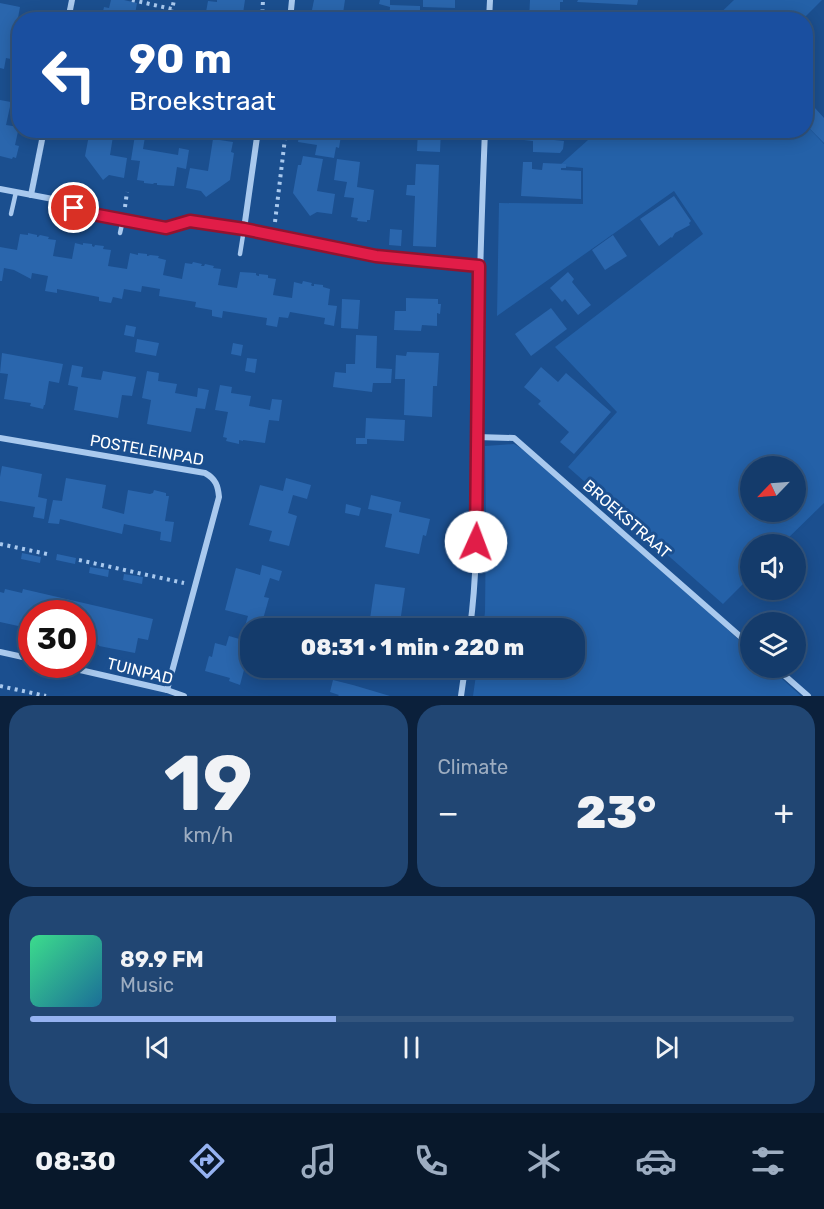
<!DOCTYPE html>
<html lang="en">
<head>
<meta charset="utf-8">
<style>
	body { margin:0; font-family:Rubik,sans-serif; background:#214673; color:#f1f3f6; height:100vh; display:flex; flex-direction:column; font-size:22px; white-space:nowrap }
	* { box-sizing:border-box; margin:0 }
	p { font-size:20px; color:#9dadc1 }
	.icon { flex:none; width:33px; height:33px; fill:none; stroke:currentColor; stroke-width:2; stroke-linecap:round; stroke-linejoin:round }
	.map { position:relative; height:696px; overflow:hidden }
	.panel { display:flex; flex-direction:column; gap:9px; padding:9px; background:#0b203b; flex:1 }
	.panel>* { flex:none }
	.guide { position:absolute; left:12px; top:12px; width:801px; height:126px; border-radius:24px; box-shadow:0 3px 15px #0003,0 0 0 2px #33557e; background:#1a4fa0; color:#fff; overflow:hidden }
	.needle { width:39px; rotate:245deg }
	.buttons { position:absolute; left:740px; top:456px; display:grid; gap:12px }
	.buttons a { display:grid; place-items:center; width:66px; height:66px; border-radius:50%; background:#143b6b; box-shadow:0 3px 15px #0003,0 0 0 2px #33557e; font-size:30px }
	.speed { position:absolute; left:18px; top:600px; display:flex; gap:12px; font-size:30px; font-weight:700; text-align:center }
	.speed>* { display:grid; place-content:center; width:78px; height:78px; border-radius:50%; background:#143b6b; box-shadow:0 3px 15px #0003,0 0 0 2px #33557e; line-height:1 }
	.speed .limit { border:9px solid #d22; background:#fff; color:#111 }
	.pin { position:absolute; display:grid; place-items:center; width:51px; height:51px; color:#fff; margin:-26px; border:3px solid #fff; border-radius:50%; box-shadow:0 2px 6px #0007 }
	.me { position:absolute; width:66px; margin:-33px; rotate:2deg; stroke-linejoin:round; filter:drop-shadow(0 0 4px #0008) }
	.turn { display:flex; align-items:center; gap:21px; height:126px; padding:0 18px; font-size:27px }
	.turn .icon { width:78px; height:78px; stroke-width:2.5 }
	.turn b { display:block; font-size:42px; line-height:51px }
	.big { font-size:45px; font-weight:800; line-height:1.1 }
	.panel .widget { flex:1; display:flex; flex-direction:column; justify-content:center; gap:9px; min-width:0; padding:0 21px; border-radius:24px; background:#214673 }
	.panel .dial { align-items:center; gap:0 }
	.dial b { font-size:78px; line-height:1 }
	.song { display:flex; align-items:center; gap:18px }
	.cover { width:72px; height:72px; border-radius:9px; background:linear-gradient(135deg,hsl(150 70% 55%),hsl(200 70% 35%)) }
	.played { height:6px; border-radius:3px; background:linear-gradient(90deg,#95b2f1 40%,#33557e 40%) }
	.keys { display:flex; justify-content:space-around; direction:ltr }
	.heat { display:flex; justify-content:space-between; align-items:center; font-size:33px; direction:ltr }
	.panel .tiles { flex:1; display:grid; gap:9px; grid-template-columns:1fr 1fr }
	.widget:last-child { grid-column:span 2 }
	.trip { position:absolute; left:240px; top:618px; width:345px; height:60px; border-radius:24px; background:#143b6b; box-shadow:0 3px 15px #0003,0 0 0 2px #33557e; font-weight:800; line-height:60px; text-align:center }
	.tab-bar { display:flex; height:96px; justify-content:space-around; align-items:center; background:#08182b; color:#9dadc1 }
	.tab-bar .icon { width:42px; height:42px }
	.tab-bar .active { color:#95b2f1 }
	.tab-bar b { font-size:27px; color:#f1f3f6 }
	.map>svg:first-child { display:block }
</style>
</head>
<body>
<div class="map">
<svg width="824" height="696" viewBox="0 0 824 696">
	<rect width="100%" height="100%" fill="#1b4f8f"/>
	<g fill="#2461a8" fill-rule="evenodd">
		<polygon points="734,0 822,0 803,19 714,19"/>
		<path d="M806,125L824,144V503L782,544H750V577L723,604L568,467L617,412L555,347L703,234L674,191L497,316L499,203L583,204V168L559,166L598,131L806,130ZM750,466H795V512H750Z"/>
		<polygon points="514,444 543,462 750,650 750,668 770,668 801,696 473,696 477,668 574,668 574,628 483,628 485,612 486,524 485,446"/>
	</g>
	<g fill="#2a66ad">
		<polygon points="111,0 124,0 137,3 134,20 101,20 104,7 109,8"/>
		<polygon points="217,0 245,0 242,20 214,20 215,14 206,12 208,1 217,2"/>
		<polygon points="314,0 345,0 342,20 310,20"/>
		<polygon points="380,0 390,0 390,5 420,6 420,18 406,17 406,20 389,20 390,7 379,4"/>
		<polygon points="423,0 455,0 455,8 423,7"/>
		<polygon points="530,0 563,0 563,2 560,2 560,20 529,20"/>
		<polygon points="578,0 638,0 637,5 577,2"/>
		<polygon points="0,3 20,7 18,18 20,18 20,61 6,58 4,69 0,68"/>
		<polygon points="806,98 824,118 824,143 809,128 810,128 806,123"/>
		<polygon points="0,100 11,102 6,125 19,127 15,145 19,146 16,158 13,157 12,159 0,156"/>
		<polygon points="90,130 114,130 110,155 127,158 124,178 109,175 103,180 85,156"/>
		<polygon points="298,130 342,130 339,148 336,147 334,158 315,155 317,145 298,142 299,135 297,135"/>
		<polygon points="418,130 441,130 440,152 417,151"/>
		<polygon points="524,130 555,130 554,140 564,141 563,149 560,153 533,152 533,141 524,140"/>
		<polygon points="135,135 145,137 143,149 178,155 179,148 189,150 186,169 177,167 174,186 157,185 157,183 154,183 153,184 144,183 144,181 137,180 140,161 131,160"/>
		<polygon points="213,139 233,142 231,152 234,153 230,180 206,197 201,191 186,188 190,168 208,171"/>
		<polygon points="303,156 323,159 317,191 335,194 332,214 317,212 310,216 293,193 298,165 301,165"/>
		<polygon points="337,159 360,162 357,187 374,190 370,220 367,220 367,222 357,221 358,218 351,217 354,198 344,197 347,182 334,180"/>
		<polygon points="523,162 532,162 532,169 542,170 543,163 566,164 566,168 561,168 561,170 581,171 581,199 521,196"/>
		<polygon points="416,164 439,165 436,247 413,246 415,196 406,195 407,185 415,185"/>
		<polygon points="674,196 691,221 689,223 690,225 675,233 672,238 671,237 659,246 640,219"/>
		<polygon points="390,229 402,230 401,246 389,245"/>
		<polygon points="28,233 37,235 37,237 38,237 40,235 49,237 48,239 56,240 53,256 72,259 75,243 83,245 83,243 92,244 92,246 94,247 95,245 104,246 103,249 111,250 108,266 127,269 130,253 138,255 138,253 147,254 147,256 148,256 150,255 159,256 158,258 166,260 163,275 182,279 185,263 192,264 193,262 202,264 201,266 204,266 205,264 214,266 213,268 221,269 218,285 237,288 240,272 256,273 256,275 258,276 259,276 259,274 268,275 268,278 276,279 273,295 292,298 294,282 302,284 303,281 312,283 311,285 312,286 314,286 314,284 323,285 323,287 330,289 328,305 337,306 334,326 324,324 325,318 290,312 288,318 279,317 277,327 266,325 267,318 223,311 222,318 212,316 212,310 195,307 196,302 159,296 160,289 142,286 141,292 124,289 122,299 113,297 111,303 99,301 99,297 57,289 57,293 45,291 48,276 32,273 31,279 14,270 4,268 2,281 0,281 0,247 17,250 20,234 28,235"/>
		<polygon points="613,235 627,256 605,270 592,250"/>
		<polygon points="568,272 574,279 572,282 591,305 578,315 565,299 562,302 550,288"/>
		<polygon points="406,298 438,299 438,304 441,304 440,314 437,313 437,326 422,325 421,331 394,330 395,311 406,311"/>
		<polygon points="342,299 360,300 358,329 341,328"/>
		<polygon points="551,308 567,329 531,356 515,334"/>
		<polygon points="126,325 136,327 134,337 124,335"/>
		<polygon points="356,335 377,336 376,368 392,369 391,383 373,383 372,392 333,387 335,372 346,373 346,364 355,364"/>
		<polygon points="137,339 159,343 156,356 135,352"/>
		<polygon points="233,343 243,345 241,356 231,354"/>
		<polygon points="407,352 439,353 437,386 433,386 432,417 404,415 405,379 395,379 396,355 406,356"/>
		<polygon points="2,353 63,364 59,383 49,381 45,405 44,405 43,409 30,406 31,403 4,399 8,374 0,373"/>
		<polygon points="247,358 257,359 255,373 245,371"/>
		<polygon points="72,365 83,367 81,377 101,380 103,371 136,377 132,396 122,395 118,418 74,410 78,387 68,385"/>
		<polygon points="541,367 558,382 566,373 611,412 574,454 560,442 569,432 538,404 541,401 524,387"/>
		<polygon points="147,371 159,373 158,381 177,384 175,393 197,397 198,388 209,390 205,409 196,408 191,432 147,424 151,400 142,398"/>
		<polygon points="220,385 232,387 231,393 251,396 249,406 270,410 272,399 282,400 279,421 269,420 265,443 243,440 243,441 239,440 239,444 226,441 227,438 223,437 228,412 215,410"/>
		<polygon points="366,418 405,420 404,441 367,439 367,444 356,444 356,438 365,438"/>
		<polygon points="2,466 42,474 38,497 47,499 44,519 33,517 35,507 0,501 0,477"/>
		<polygon points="66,478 106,485 102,508 124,514 128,490 150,494 153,493 154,490 166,493 166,496 169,496 165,521 174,522 171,542 160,540 161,532 124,524 122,534 60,519 59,524 48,523 53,500 62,501"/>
		<polygon points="286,478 311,485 307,499 293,495 288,513 297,516 289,546 269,541 272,531 249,525 260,485 283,491"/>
		<polygon points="371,495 401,502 399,512 430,519 426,536 423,535 419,554 385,547 392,514 368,509"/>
		<polygon points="346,504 361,508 359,516 345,513"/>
		<polygon points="22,553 41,557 40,563 21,559"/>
		<polygon points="57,554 76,558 75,564 56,560"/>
		<polygon points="262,565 282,571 279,581 270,578 264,597 269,598 263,619 268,621 266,628 255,628 245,626 248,616 225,610 236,568 260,575"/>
		<polygon points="90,567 109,570 108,577 89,573"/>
		<polygon points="124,574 143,577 142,584 123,580"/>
		<polygon points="375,584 405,588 401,616 406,616 404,628 387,628 369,626"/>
		<polygon points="5,589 22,593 23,589 153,619 148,640 138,638 135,653 99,646 99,645 82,641 82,614 32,614 32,629 0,622 0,592 4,593"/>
		<polygon points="229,636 250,642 250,658 248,667 245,666 240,685 229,681 230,678 205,671 209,656 212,657 215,643 226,646"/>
		<polygon points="333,680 353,685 390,696 338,696 339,695 330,692"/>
	</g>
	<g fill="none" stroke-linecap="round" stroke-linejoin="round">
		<g stroke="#a9c9ee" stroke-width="4" stroke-dasharray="3 4.5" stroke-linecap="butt">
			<polyline points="132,0 172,9"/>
			<polyline points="170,20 174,0"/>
			<polyline points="262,20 263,0"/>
			<polyline points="125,207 127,192"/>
			<polyline points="275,222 286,130"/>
			<polyline points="0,544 47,554"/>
			<polyline points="79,560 184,583"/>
			<polyline points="0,686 46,696"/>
		</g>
		<g stroke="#a9c9ee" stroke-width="4.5">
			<polyline points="11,214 16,192"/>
			<polyline points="64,223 74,208"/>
			<polyline points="120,233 123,220"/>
			<polyline points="240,254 244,229"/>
		</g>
		<g stroke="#a9c9ee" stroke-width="6">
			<polyline points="68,20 72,0"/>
			<polyline points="290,20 292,0"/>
			<polyline points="489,20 490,0"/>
			<polyline points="0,189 58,200 82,212 166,228 190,221 244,229 376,256 479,266"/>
			<polyline points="31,195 44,130"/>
			<polyline points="244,229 258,130"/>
			<polyline points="477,437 514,438 750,645"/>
			<path d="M0,438L205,473C216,479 218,486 219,497L167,690"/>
			<path d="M470,628C479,562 476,494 477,428C478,328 481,230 485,130"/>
			<polyline points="0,652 32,659"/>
			<polyline points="54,664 167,690 184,696"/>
			<polyline points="776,668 808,696"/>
			<polyline points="461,696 465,668"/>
		</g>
	</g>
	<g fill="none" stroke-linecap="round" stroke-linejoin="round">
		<g stroke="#92132f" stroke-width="15">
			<polyline id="route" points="74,208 82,212 166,228 190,221 244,229 376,256 479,266 476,542"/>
		</g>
		<use href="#route" stroke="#e11d48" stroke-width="10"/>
	</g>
	<g text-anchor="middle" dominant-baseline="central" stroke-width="6" stroke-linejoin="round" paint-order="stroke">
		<g font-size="16" fill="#fff" stroke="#1b4f8f">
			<text transform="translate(147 450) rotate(10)">POSTELEINPAD</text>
			<text transform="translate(627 519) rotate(41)">BROEKSTRAAT</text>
			<text transform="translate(140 671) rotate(14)">TUINPAD</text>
		</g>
	</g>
</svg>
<div class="buttons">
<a><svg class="needle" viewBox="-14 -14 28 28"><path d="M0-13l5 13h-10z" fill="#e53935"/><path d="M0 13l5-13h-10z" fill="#9dadc1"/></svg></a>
<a><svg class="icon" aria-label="sound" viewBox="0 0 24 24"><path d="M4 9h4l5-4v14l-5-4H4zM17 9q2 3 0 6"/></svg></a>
<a><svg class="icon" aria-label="layers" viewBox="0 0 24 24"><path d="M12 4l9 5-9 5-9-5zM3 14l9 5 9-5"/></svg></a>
</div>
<div class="speed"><div class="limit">30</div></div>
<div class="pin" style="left:74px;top:208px;background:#d93025"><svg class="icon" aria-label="arrive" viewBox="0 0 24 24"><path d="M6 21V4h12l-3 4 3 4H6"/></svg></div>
<svg class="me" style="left:476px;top:542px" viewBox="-20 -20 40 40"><circle r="19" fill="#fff"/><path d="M0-13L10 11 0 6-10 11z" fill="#e11d48"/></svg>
<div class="trip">08:31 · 1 min · 220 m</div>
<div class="guide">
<div class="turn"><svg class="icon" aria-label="left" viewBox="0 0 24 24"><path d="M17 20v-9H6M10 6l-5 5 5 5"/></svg><div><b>90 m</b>Broekstraat</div></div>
</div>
</div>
<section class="panel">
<div class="tiles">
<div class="widget dial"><b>19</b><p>km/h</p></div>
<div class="widget"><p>Climate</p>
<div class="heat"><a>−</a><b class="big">23°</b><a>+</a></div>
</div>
<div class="widget">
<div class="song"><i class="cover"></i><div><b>89.9 FM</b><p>Music</p></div></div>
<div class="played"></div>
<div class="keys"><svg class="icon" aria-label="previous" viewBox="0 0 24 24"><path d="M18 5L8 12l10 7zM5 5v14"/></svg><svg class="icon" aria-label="pause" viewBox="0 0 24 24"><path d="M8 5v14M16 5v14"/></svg><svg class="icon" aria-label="next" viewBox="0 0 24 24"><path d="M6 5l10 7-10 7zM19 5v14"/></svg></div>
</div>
</div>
</section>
<nav class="tab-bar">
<b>08:30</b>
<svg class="icon active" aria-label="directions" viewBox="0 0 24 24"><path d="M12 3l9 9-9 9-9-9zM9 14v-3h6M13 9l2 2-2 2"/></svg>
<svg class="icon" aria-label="music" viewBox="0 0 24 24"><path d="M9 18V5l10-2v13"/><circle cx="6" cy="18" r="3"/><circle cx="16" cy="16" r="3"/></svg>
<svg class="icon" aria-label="phone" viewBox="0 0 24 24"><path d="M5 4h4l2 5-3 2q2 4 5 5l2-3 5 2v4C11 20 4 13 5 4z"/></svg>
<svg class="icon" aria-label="climate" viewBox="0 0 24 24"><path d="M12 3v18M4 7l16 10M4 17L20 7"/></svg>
<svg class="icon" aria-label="car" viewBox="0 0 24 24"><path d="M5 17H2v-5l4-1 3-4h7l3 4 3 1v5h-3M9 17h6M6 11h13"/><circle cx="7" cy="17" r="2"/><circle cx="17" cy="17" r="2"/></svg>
<svg class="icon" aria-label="filters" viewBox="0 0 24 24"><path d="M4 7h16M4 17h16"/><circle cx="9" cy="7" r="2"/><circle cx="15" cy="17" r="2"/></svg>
</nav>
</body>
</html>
